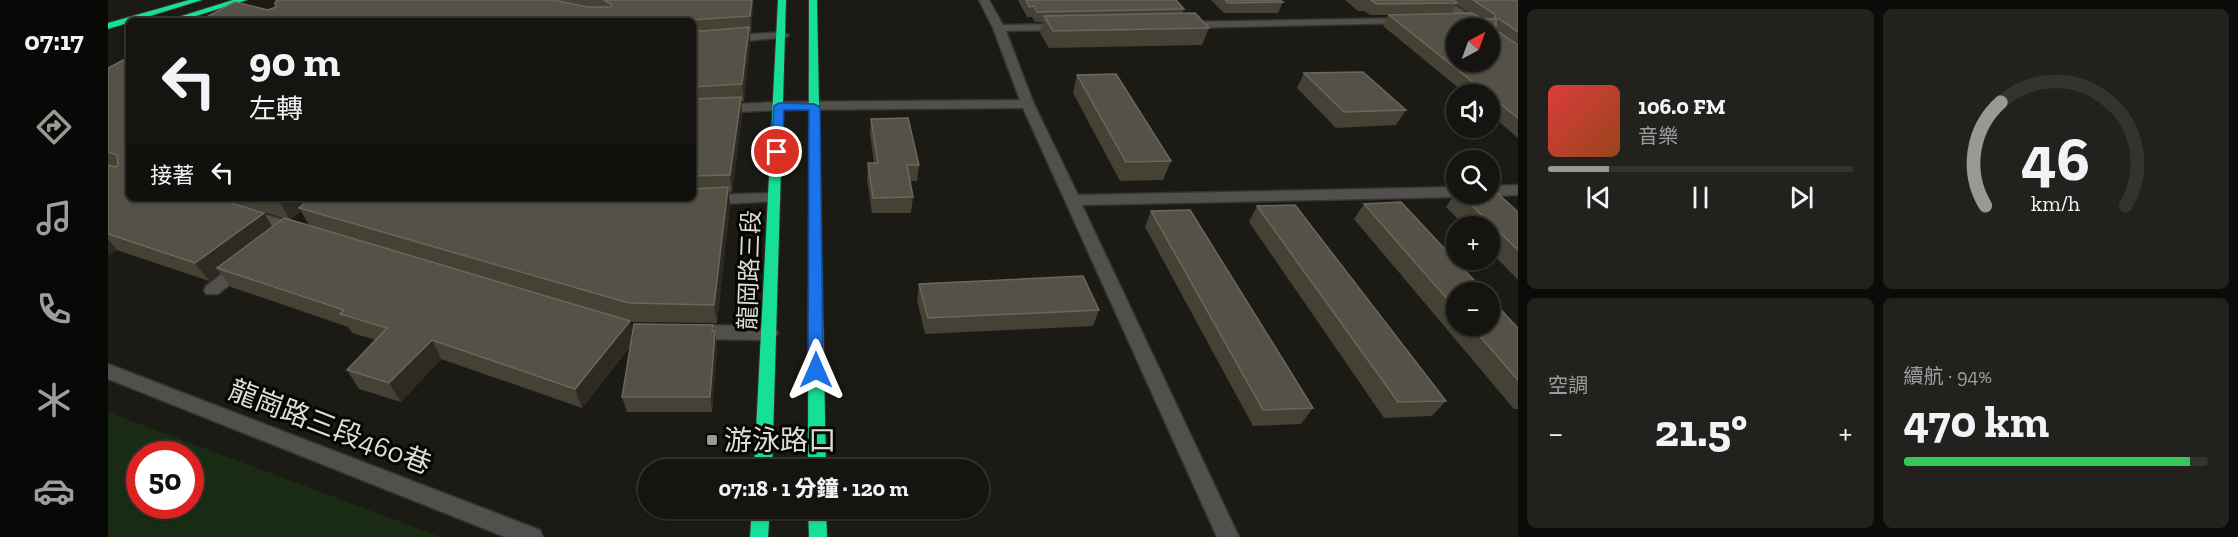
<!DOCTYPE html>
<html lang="zh-TW">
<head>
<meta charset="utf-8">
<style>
	body { margin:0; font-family:"Zilla Slab","Noto Sans TC",serif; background:#22211e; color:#f1f3f6; height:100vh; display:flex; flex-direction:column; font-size:22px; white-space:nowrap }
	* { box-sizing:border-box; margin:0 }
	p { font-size:20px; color:#9d9e9f }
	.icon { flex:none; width:33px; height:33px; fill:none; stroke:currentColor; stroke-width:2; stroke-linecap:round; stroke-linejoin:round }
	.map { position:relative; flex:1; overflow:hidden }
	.drawer { display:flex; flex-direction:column; gap:9px; padding:9px; background:#0c0b09; width:720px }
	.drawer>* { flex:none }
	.banner { position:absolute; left:18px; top:18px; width:570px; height:183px; border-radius:9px; box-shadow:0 2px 4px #0004,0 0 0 2px #343330; background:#151410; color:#f1f3f6; overflow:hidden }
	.needle { width:39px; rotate:41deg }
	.controls { position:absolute; left:1338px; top:18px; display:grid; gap:12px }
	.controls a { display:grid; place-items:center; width:54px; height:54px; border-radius:50%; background:#151410; box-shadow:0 2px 4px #0004,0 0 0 2px #343330; font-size:30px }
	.speed { position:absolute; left:18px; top:441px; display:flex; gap:12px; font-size:30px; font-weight:700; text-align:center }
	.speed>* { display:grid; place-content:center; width:78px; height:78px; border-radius:50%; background:#151410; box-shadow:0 2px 4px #0004,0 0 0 2px #343330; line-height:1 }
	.speed .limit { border:9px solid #d22; background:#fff; color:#111 }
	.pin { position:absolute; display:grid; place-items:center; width:51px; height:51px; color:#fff; margin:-26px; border:3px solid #fff; border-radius:50%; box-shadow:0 2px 6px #0007 }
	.me { position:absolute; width:66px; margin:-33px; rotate:0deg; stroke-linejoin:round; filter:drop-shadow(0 0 4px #0008) }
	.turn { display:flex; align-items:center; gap:21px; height:126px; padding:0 24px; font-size:27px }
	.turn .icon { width:78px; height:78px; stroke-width:2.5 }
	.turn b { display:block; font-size:42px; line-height:51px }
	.then { display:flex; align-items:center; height:57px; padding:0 24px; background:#0003; gap:12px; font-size:22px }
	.big { font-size:45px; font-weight:800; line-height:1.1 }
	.drawer .card { flex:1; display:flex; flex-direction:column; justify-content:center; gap:9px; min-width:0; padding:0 21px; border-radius:9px; background:#22211e }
	.drawer .dial { align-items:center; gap:0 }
	.dial svg { height:156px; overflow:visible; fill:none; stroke:#343330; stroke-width:7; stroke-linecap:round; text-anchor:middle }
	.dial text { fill:#f1f3f6; stroke:none }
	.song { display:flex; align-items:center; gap:18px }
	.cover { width:72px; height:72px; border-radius:9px; background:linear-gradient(135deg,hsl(0 70% 55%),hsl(20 70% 35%)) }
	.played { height:6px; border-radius:3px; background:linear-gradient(90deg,#9a9892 20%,#343330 20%) }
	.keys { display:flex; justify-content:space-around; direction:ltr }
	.heat { display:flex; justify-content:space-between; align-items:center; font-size:33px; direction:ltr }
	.charge { height:9px; border-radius:4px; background:linear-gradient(90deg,#34c759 94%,#343330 0) }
	.drawer .tiles { flex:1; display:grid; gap:9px; grid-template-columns:repeat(2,1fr) }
	.trip { position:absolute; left:530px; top:459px; width:351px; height:60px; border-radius:30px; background:#151410; box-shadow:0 2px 4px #0004,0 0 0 2px #343330; font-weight:800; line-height:60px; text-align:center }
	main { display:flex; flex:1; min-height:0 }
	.tabs { display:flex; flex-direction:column; width:108px; justify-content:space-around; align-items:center; background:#080806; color:#9d9e9f }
	.tabs .icon { width:42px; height:42px }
	.tabs .active { color:#9a9892 }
	.tabs b { font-size:27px; color:#f1f3f6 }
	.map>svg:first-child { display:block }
</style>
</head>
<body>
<main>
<nav class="tabs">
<b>07:17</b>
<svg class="icon active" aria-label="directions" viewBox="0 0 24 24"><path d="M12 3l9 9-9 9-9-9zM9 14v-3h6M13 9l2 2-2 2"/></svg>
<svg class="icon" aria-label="music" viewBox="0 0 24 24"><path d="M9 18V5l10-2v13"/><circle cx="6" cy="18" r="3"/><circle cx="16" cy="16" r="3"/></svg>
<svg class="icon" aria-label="phone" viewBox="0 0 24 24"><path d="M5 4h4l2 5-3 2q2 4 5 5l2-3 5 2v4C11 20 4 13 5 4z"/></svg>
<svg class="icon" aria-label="climate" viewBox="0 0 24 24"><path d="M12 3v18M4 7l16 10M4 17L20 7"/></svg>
<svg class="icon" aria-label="car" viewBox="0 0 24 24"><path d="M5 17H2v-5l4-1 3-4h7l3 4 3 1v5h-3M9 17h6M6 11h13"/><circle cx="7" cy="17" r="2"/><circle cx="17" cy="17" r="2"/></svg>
</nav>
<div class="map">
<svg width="1410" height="537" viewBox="0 0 1410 537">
	<rect width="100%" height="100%" fill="#1c1a15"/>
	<path fill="#1a2b14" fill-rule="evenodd" d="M0,412L333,537H0ZM82,454V506H32V454Z"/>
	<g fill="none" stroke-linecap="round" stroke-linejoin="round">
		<g stroke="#353330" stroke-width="3">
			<g id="lane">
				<polygon points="871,0 881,0 895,25 956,24 962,27 956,30 898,31 926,104 970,195 1348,187 1348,194 1354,194 1348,197 974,205 1131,537 1109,537 915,108 671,110 585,114 585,106 671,102 912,100 885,28"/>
				<polygon points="1327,0 1339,0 1367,19 1365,21 1357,21"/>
				<polygon points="1298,18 1302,19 1302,23 1074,28 1068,25 1074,22"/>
				<polygon points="675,32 681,35 679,37 597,45 585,44 585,38"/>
				<polygon points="1410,185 1410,195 1382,196 1376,194 1382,194 1382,186"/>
				<polygon points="666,193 673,198 671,201 599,205 591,200 599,195"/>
				<polygon points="139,210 195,225 197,229 189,234 134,218 131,215"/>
				<polygon points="135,260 141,262 143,266 141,270 110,294 98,294 96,290 98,286 129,262"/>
				<polygon points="584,325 661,326 667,328 670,333 667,338 661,340 584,339 578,337 575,332 578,327"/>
				<polygon points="0,364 432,530 435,537 397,537 0,379"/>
			</g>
		</g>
		<g stroke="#353330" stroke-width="2">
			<g id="fast">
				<polygon points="81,0 94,0 0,29 0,23"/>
				<polygon points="125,0 139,0 72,21 64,19"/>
				<polygon points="670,0 678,0 664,470 646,470"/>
				<polygon points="701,0 709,0 718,470 700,470"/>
				<polygon points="644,508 662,508 660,537 642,537"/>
				<polygon points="700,508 718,508 719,537 701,537"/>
			</g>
		</g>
		<use href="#lane" fill="#52504c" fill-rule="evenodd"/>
		<use href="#fast" fill="#16e098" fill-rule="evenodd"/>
	</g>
	<g fill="#444135" fill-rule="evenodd">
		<path d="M169,0H645L643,32H642V43L636,101L633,102L634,114L624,192L621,193L622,205L609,323L525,322L376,278L524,333L605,325V331H607L609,347L604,412H519L514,397L523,345L474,408L333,359L293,402L251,389L239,370L268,340L244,333L240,327L123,287L112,273L101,281L9,250L0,256V68L21,198L164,226L176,218L108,198H585V21H91L160,10L168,7ZM193,211L201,225L182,219Z"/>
		<polygon points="910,0 1068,0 1076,9 1074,13 1101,28 1094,45 941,48 932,33 935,22 927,22 924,17 919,17"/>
		<polygon points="1103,0 1172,0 1175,2 1170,13 1116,13"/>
		<path d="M1237,0H1410V138L1382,114V94H1358L1275,26L1280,15H1262L1256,11H1250ZM1348,4L1361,13H1343Z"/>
		<polygon points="1196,73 1298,110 1288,125 1228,128 1189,88"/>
		<polygon points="969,75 1063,161 1055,180 1012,181 965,93"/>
		<polygon points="763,119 811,165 809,181 802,181 805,197 803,213 764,213 759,179 760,163 766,163 762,134"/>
		<polygon points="1348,192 1348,194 1382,194 1410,212 1410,280 1382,251 1382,226 1357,226 1338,207"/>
		<polygon points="1256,204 1348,292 1348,326 1382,326 1410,328 1410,409 1406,409 1246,219"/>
		<polygon points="1149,206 1338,401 1324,416 1276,418 1141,222"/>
		<polygon points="1043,211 1205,408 1193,424 1145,426 1037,227"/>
		<polygon points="811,284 991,310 985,326 817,334 809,300"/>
	</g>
	<g fill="#2d2a21">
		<polygon points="644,0 645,0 646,2 643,32 642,16"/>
		<polygon points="641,27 642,43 636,101 634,84"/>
		<polygon points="633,97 634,114 624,192 622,175"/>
		<polygon points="620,187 622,205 609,323 606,305"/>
		<polygon points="175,198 210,198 191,208 193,211 182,220 171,201"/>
		<polygon points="156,213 167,231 109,268 112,273 101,281 87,263"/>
		<polygon points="0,239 9,250 0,256"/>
		<polygon points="522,321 526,340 474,408 467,389"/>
		<polygon points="605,325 606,338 607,331 609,347 604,412 602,397"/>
		<polygon points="324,340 333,359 293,402 281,383"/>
	</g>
	<g fill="#545146" stroke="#6a675d" stroke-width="1.5" fill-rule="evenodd">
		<polygon points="169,0 445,0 480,7 502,7 504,5 496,0 644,0 642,16 583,20 582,21 429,21 424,20 423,21 91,21 127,2 160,10 168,7 167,3"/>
		<polygon points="918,0 1068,0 1076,9 929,12 926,6 921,7"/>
		<polygon points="1117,0 1172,0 1175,2 1120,3"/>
		<polygon points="1263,0 1345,0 1349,3 1268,4"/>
		<path d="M1365,0H1410V32L1391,19H1388V30L1410,45V118L1281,15L1364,13L1374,19H1386L1388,15ZM1348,28H1382V62H1348Z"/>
		<polygon points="1087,13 1101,28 945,31 936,16"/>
		<polygon points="641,27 634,84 585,87 585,30 595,31"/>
		<polygon points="21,57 21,198 107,198 156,213 87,263 0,234 0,165 7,167 10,165 9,155 0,152 0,68"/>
		<polygon points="1255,72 1298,110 1236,112 1196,73"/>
		<polygon points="1008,74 1063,161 1018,162 969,75"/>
		<polygon points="633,97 622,175 585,176 585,99"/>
		<polygon points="800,118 811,165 799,165 805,197 765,198 760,163 770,163 763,119"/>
		<polygon points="620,187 606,305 521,303 191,208 203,198 585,198 585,189"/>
		<polygon points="1382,190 1386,190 1410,212 1410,250 1352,194 1382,194"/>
		<polygon points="158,198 175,198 171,201"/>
		<polygon points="1293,202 1377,292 1348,292 1348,309 1256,204"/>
		<polygon points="1187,205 1338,401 1290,402 1149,206"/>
		<polygon points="1082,210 1205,408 1155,410 1043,211"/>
		<polygon points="176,218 522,321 467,389 324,340 281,383 239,370 279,328 232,314 236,310 109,268"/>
		<polygon points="975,276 991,310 820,318 811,284"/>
		<polygon points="1382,298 1410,328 1410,380 1363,326 1382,326"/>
		<polygon points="526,324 605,325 604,331 607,331 602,397 514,397"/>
	</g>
	<polygon fill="#1a73e8" stroke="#114b97" stroke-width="1.5" points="671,103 706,104 712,107 715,370 713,375 702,375 700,370 701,110 676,110 674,152 669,156 663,152 666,106"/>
	<rect fill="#9a9892" stroke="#070603" stroke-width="2" x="598" y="434" width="12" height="12" rx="3"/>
	<g text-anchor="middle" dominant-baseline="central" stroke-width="6" stroke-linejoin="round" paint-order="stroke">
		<g font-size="24" fill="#dedcd6" stroke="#070603">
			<text transform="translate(641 270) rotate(-88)">龍岡路三段</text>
		</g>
		<g font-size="28" fill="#dedcd6" stroke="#070603">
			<text transform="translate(222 427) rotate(21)">龍崗路三段460巷</text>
		</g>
		<g font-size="28" fill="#dedcd6" stroke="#070603" text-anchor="start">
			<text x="616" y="440">游泳路口</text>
		</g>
	</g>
</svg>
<div class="controls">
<a><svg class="needle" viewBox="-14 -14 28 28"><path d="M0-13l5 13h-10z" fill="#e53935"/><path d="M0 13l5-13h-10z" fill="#9d9e9f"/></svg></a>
<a><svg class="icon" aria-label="sound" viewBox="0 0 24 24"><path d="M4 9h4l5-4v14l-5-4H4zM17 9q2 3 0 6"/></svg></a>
<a><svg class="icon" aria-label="search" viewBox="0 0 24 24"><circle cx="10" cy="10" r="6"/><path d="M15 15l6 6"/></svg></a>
<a>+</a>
<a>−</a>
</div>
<div class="speed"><div class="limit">50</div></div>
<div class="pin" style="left:669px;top:152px;background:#d93025"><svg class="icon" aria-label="arrive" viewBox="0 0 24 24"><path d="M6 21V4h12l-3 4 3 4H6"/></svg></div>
<svg class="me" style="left:708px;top:370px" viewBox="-20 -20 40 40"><path d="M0-17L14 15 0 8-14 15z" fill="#1a73e8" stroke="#fff" stroke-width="4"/></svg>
<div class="trip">07:18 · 1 分鐘 · 120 m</div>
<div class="banner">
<div class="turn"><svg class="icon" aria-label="left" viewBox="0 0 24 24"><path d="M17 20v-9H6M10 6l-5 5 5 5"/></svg><div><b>90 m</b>左轉</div></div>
<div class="then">接著<svg class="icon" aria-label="left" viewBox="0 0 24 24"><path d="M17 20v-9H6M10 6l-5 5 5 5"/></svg></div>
</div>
</div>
<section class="drawer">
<div class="tiles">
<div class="card">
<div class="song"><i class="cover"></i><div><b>106.0 FM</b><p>音樂</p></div></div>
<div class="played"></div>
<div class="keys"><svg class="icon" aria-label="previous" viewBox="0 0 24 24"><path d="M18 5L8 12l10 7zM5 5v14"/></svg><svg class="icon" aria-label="pause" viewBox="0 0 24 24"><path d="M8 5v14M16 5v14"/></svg><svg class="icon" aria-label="next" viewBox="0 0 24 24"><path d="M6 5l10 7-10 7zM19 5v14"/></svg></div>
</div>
<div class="card dial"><svg viewBox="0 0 100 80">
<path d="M14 69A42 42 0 1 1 86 69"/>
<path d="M14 69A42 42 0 0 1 22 16" stroke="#9a9892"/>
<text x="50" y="56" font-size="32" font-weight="700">46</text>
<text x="50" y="72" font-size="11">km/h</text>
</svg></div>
<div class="card"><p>空調</p>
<div class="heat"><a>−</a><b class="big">21.5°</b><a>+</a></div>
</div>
<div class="card"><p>續航 · 94%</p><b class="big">470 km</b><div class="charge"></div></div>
</div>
</section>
</main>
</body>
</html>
